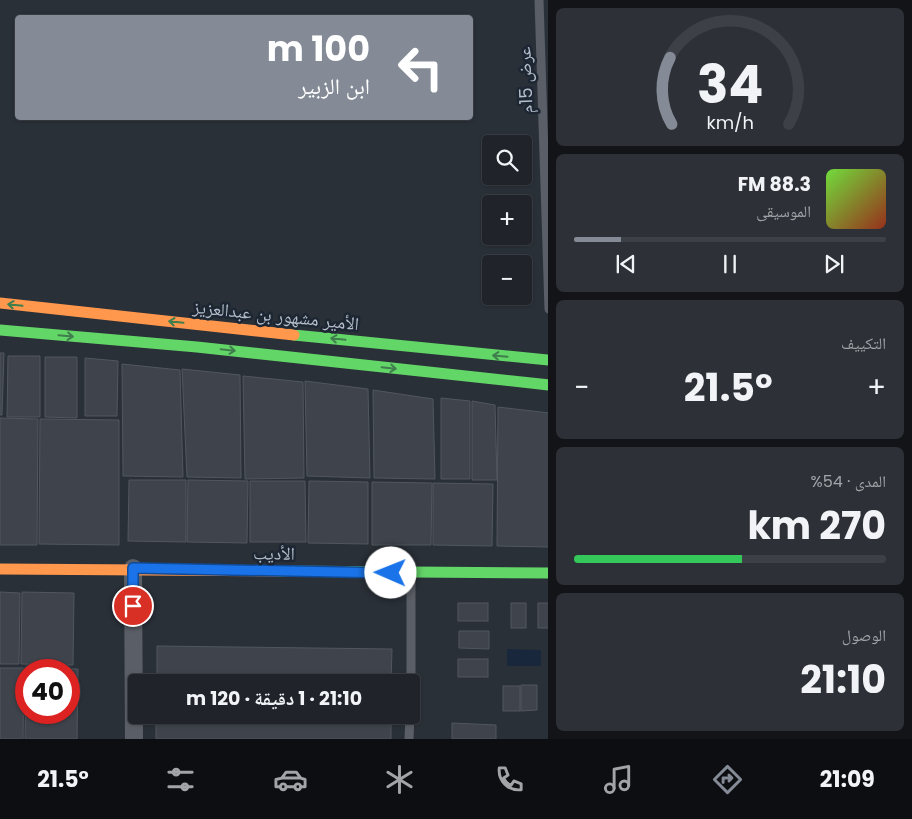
<!DOCTYPE html>
<html lang="ar">
<head>
<meta charset="utf-8">
<style>
	body { margin:0; font-family:Poppins,"Noto Naskh Arabic",sans-serif; background:#2d3036; color:#f1f3f6; direction:rtl; height:100vh; display:flex; flex-direction:column; font-size:19px; white-space:nowrap }
	* { box-sizing:border-box; margin:0 }
	p { font-size:16px; color:#a2a4a8 }
	.icon { flex:none; width:28px; height:28px; fill:none; stroke:currentColor; stroke-width:2; stroke-linecap:round; stroke-linejoin:round }
	.map { position:relative; flex:1; overflow:hidden; direction:ltr }
	.details { display:flex; flex-direction:column; gap:8px; padding:8px; background:#121417; width:364px }
	.details>* { flex:none }
	.guide { position:absolute; left:15px; top:15px; width:458px; height:105px; border-radius:5px; box-shadow:0 1px 4px #0004,0 0 0 1px #3d4147; direction:rtl; background:#848b96; color:#fff; overflow:hidden }
	.fabs { position:absolute; left:482px; top:135px; display:grid; gap:10px }
	.fabs a { display:grid; place-items:center; width:50px; height:50px; border-radius:5px; background:#20242a; box-shadow:0 1px 4px #0004,0 0 0 1px #3d4147; font-size:25px }
	.speed { position:absolute; left:15px; top:659px; display:flex; gap:10px; font-size:25px; font-weight:700; text-align:center }
	.speed>* { display:grid; place-content:center; width:65px; height:65px; border-radius:50%; background:#20242a; box-shadow:0 1px 4px #0004,0 0 0 1px #3d4147; line-height:1 }
	.speed .limit { border:8px solid #d22; background:#fff; color:#111 }
	.pin { position:absolute; display:grid; place-items:center; width:42px; height:42px; color:#fff; margin:-21px; border:2px solid #fff; border-radius:50%; box-shadow:0 1px 5px #0007 }
	.me { position:absolute; width:55px; margin:-28px; rotate:271deg; stroke-linejoin:round; filter:drop-shadow(0 0 4px #0008) }
	.turn { display:flex; align-items:center; gap:18px; height:105px; padding:0 20px; font-size:22px }
	.turn .icon { width:65px; height:65px; stroke-width:2.5 }
	.turn b { display:block; font-size:35px; line-height:42px }
	.big { font-size:38px; font-weight:700; line-height:1.1 }
	.details .tile { flex:1; display:flex; flex-direction:column; justify-content:center; gap:8px; min-width:0; padding:0 18px; border-radius:8px; background:#2d3036 }
	.details .dial { align-items:center; gap:0 }
	.dial svg { height:130px; overflow:visible; fill:none; stroke:#3d4147; stroke-width:7; stroke-linecap:round; text-anchor:middle }
	.dial text { fill:#f1f3f6; stroke:none }
	.song { display:flex; align-items:center; gap:15px }
	.cover { width:60px; height:60px; border-radius:8px; background:linear-gradient(135deg,hsl(100 70% 55%),hsl(10 70% 35%)) }
	.played { height:5px; border-radius:2px; background:linear-gradient(90deg,#848b96 15%,#3d4147 15%) }
	.keys { display:flex; justify-content:space-around; direction:ltr }
	.heat { display:flex; justify-content:space-between; align-items:center; font-size:28px; direction:ltr }
	.charge { height:8px; border-radius:4px; background:linear-gradient(90deg,#34c759 54%,#3d4147 0) }
	.trip { position:absolute; left:128px; top:674px; width:292px; height:50px; border-radius:5px; background:#20242a; box-shadow:0 1px 4px #0004,0 0 0 1px #3d4147; font-weight:700; line-height:50px; text-align:center; direction:rtl }
	.tabs { display:flex; height:80px; justify-content:space-around; align-items:center; background:#0d0e11; color:#a2a4a8 }
	.tabs .icon { width:35px; height:35px }
	.tabs .on { color:#848b96 }
	.tabs b { font-size:22px; color:#f1f3f6 }
	main { display:flex; flex:1; min-height:0 }
	.map>svg:first-child { display:block }
</style>
</head>
<body>
<main>
<section class="details">
<div class="tile dial"><svg viewBox="0 0 100 80">
<path d="M14 69A42 42 0 1 1 86 69"/>
<path d="M14 69A42 42 0 0 1 13 28" stroke="#848b96"/>
<text x="50" y="56" font-size="32" font-weight="700">34</text>
<text x="50" y="72" font-size="11">km/h</text>
</svg></div>
<div class="tile">
<div class="song"><i class="cover"></i><div><b>88.3 FM</b><p>الموسيقى</p></div></div>
<div class="played"></div>
<div class="keys"><svg class="icon" aria-label="previous" viewBox="0 0 24 24"><path d="M18 5L8 12l10 7zM5 5v14"/></svg><svg class="icon" aria-label="pause" viewBox="0 0 24 24"><path d="M8 5v14M16 5v14"/></svg><svg class="icon" aria-label="next" viewBox="0 0 24 24"><path d="M6 5l10 7-10 7zM19 5v14"/></svg></div>
</div>
<div class="tile"><p>التكييف</p>
<div class="heat"><a>−</a><b class="big">21.5°</b><a>+</a></div>
</div>
<div class="tile"><p>المدى · 54%</p><b class="big">270 km</b><div class="charge"></div></div>
<div class="tile"><p>الوصول</p><b class="big">21:10</b></div>
</section>
<div class="map">
<svg width="549" height="739" viewBox="0 0 549 739">
	<rect width="100%" height="100%" fill="#2a3038"/>
	<polygon fill="#19273c" points="507,649 541,650 541,666 507,666"/>
	<g fill="#3f444c" stroke="#52575f" fill-rule="evenodd">
		<polygon points="0,353 4,353 2,415 0,415"/>
		<polygon points="8,356 40,356 40,417 7,417"/>
		<polygon points="45,357 77,357 77,418 45,417"/>
		<polygon points="85,358 118,361 117,416 85,416"/>
		<polygon points="122,364 180,370 183,477 123,476"/>
		<polygon points="182,369 240,375 241,478 187,477"/>
		<polygon points="243,376 303,382 304,478 245,479"/>
		<polygon points="305,381 368,389 370,478 307,476"/>
		<polygon points="373,390 433,399 435,479 374,478"/>
		<polygon points="441,398 470,401 470,479 441,479"/>
		<polygon points="472,401 495,405 497,480 472,480"/>
		<polygon points="498,407 549,413 549,547 497,546"/>
		<polygon points="0,418 38,419 37,545 0,545"/>
		<polygon points="40,419 119,420 119,545 39,544"/>
		<polygon points="129,480 186,480 186,542 128,541"/>
		<polygon points="188,480 248,481 247,543 187,542"/>
		<polygon points="250,481 305,481 306,542 250,542"/>
		<polygon points="309,481 368,482 368,544 308,543"/>
		<polygon points="372,482 432,483 431,545 372,545"/>
		<polygon points="433,483 493,484 492,546 433,545"/>
		<polygon points="0,592 20,593 19,664 0,664"/>
		<polygon points="22,592 74,593 73,665 21,664"/>
		<rect x="458" y="603" width="30" height="18"/>
		<rect x="511" y="603" width="15" height="25"/>
		<rect x="538" y="603" width="11" height="25"/>
		<polygon points="459,631 489,631 489,649 459,648"/>
		<polygon points="157,646 392,649 391,682 157,682"/>
		<rect x="458" y="659" width="30" height="18"/>
		<polygon points="0,668 24,668 23,739 0,739"/>
		<path d="M26,668L78,669L77,739H25ZM26,670H69V712H26Z"/>
		<polygon points="521,685 537,685 537,710 521,711"/>
		<rect x="503" y="686" width="17" height="25"/>
		<rect x="156" y="715" width="235" height="24"/>
		<polygon points="452,723 496,725 496,739 452,739"/>
	</g>
	<g fill="none" stroke-linecap="round" stroke-linejoin="round">
		<g stroke="#5a5e66" stroke-width="9">
			<polyline points="539,0 549,309"/>
			<polyline points="411,682 411,575"/>
			<polyline points="409,739 410,715"/>
		</g>
		<polyline stroke="#5a5e66" stroke-width="18" points="133,568 134,739"/>
		<g stroke="#63d668" stroke-width="11">
			<polyline points="0,330 197,347 549,385"/>
			<polyline points="294,335 549,360"/>
			<polyline points="279,571 549,573"/>
		</g>
		<g stroke="#ff974d" stroke-width="11">
			<polyline points="0,303 294,335"/>
			<polyline points="0,569 279,571"/>
		</g>
	</g>
	<defs><path id="oneway-shaft" d="M-6 0H5M1.5-3L5.5 0L1.5 3" fill="none" stroke-width="1.6" stroke-linecap="round" stroke-linejoin="round" transform="scale(1.25)"/></defs>
	<g stroke="#407e4e">
		<use href="#oneway-shaft" transform="translate(15 305) rotate(-174)"/>
		<use href="#oneway-shaft" transform="translate(176 322) rotate(-174)"/>
		<use href="#oneway-shaft" transform="translate(66 336) rotate(5)"/>
		<use href="#oneway-shaft" transform="translate(338 339) rotate(-174)"/>
		<use href="#oneway-shaft" transform="translate(228 350) rotate(6)"/>
		<use href="#oneway-shaft" transform="translate(500 356) rotate(-175)"/>
		<use href="#oneway-shaft" transform="translate(389 368) rotate(6)"/>
	</g>
	<g fill="none" stroke-linecap="round" stroke-linejoin="round">
		<g stroke="#114b97" stroke-width="12">
			<polyline id="route" points="133,606 133,568 391,573"/>
		</g>
		<use href="#route" stroke="#1a73e8" stroke-width="9"/>
	</g>
	<g text-anchor="middle" dominant-baseline="central" stroke-width="5" stroke-linejoin="round" paint-order="stroke">
		<g font-size="18" fill="#b4bcc9" stroke="#1d2633">
			<text transform="translate(525 80) rotate(-92)">عرض 15م</text>
			<text transform="translate(276 315) rotate(6)">الأمير مشهور بن عبدالعزيز</text>
			<text transform="translate(274 553) rotate(1)">الأديب</text>
		</g>
	</g>
</svg>
<div class="fabs">
<a><svg class="icon" aria-label="search" viewBox="0 0 24 24"><circle cx="10" cy="10" r="6"/><path d="M15 15l6 6"/></svg></a>
<a>+</a>
<a>−</a>
</div>
<div class="speed"><div class="limit">40</div></div>
<div class="pin" style="left:133px;top:606px;background:#d93025"><svg class="icon" aria-label="arrive" viewBox="0 0 24 24"><path d="M6 21V4h12l-3 4 3 4H6"/></svg></div>
<svg class="me" style="left:391px;top:573px" viewBox="-20 -20 40 40"><circle r="19" fill="#fff"/><path d="M0-13L10 11 0 6-10 11z" fill="#1a73e8"/></svg>
<div class="trip">21:10 · 1 دقيقة · 120 m</div>
<div class="guide">
<div class="turn"><svg class="icon" aria-label="left" viewBox="0 0 24 24"><path d="M17 20v-9H6M10 6l-5 5 5 5"/></svg><div><b>100 m</b>ابن الزبير</div></div>
</div>
</div>
</main>
<nav class="tabs">
<b>21:09</b>
<svg class="icon on" aria-label="directions" viewBox="0 0 24 24"><path d="M12 3l9 9-9 9-9-9zM9 14v-3h6M13 9l2 2-2 2"/></svg>
<svg class="icon" aria-label="music" viewBox="0 0 24 24"><path d="M9 18V5l10-2v13"/><circle cx="6" cy="18" r="3"/><circle cx="16" cy="16" r="3"/></svg>
<svg class="icon" aria-label="phone" viewBox="0 0 24 24"><path d="M5 4h4l2 5-3 2q2 4 5 5l2-3 5 2v4C11 20 4 13 5 4z"/></svg>
<svg class="icon" aria-label="climate" viewBox="0 0 24 24"><path d="M12 3v18M4 7l16 10M4 17L20 7"/></svg>
<svg class="icon" aria-label="car" viewBox="0 0 24 24"><path d="M5 17H2v-5l4-1 3-4h7l3 4 3 1v5h-3M9 17h6M6 11h13"/><circle cx="7" cy="17" r="2"/><circle cx="17" cy="17" r="2"/></svg>
<svg class="icon" aria-label="filters" viewBox="0 0 24 24"><path d="M4 7h16M4 17h16"/><circle cx="9" cy="7" r="2"/><circle cx="15" cy="17" r="2"/></svg>
<b>21.5°</b>
</nav>
</body>
</html>
